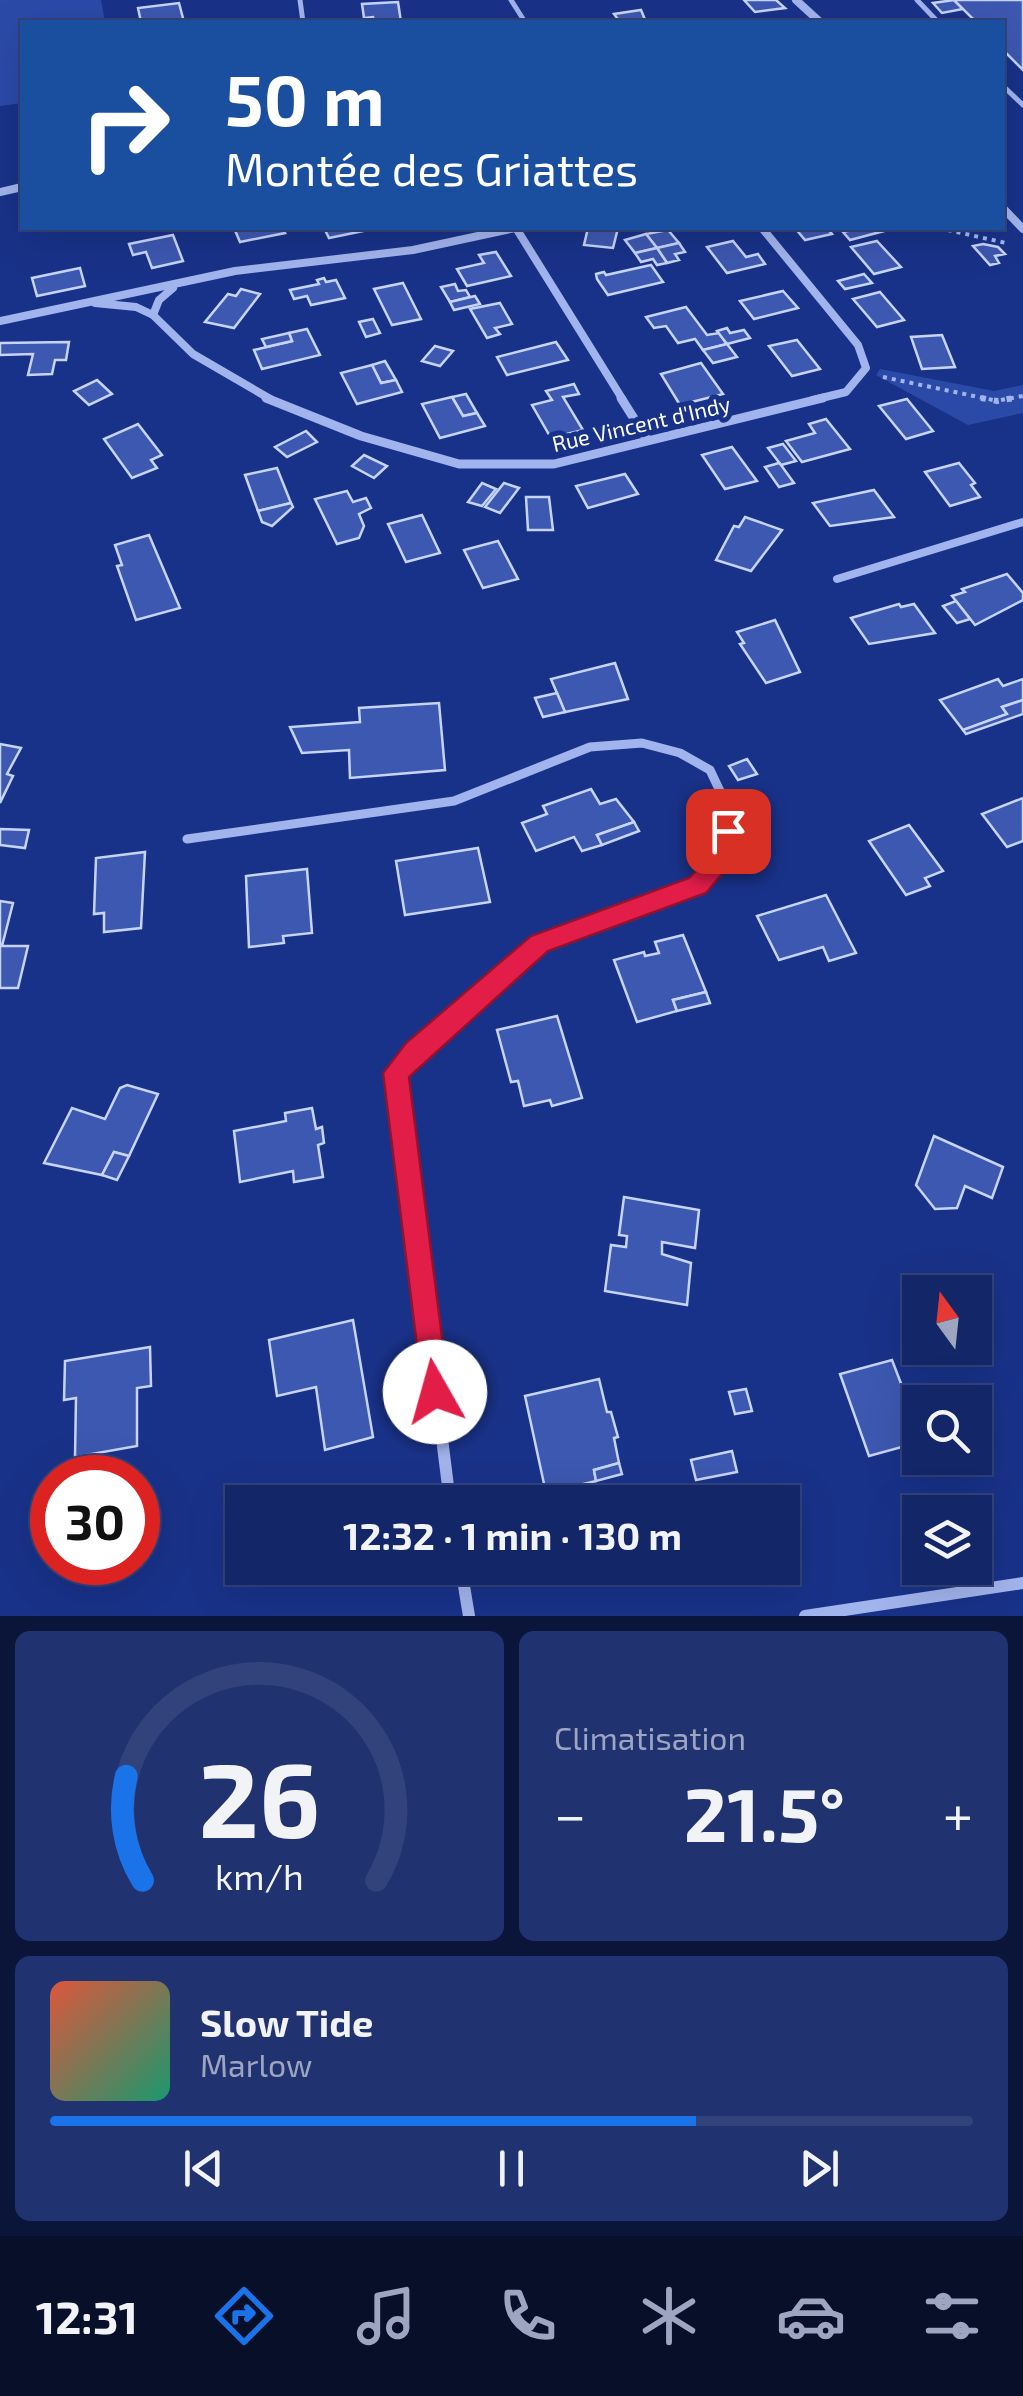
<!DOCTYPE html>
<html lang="fr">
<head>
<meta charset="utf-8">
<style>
	body { margin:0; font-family:"Exo 2",sans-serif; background:#203270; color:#f1f3f6; height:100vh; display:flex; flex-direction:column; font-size:38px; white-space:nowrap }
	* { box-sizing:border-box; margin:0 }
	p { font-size:32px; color:#9da5c0 }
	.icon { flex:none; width:55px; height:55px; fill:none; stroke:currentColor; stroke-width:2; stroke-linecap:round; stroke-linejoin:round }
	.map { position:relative; height:1616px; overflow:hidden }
	.sheet { display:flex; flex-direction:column; gap:15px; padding:15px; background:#0a1539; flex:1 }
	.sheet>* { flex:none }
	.hud { position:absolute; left:20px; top:20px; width:985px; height:210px; border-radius:0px; box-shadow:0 10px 40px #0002,0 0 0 2px #32437b; background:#1a4fa0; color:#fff; overflow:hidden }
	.needle { width:65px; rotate:345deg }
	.tools { position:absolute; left:902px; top:1275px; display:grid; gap:20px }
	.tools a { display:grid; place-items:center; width:90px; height:90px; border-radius:0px; background:#132667; box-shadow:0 10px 40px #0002,0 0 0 2px #32437b; font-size:50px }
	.speed { position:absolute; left:30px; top:1455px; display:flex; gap:20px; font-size:50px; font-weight:700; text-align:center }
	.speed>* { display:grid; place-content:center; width:130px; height:130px; border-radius:50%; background:#132667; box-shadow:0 10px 40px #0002,0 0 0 2px #32437b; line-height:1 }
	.speed .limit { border:15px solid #d22; background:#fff; color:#111 }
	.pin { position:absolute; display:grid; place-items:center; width:85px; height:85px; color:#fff; margin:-42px; border-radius:20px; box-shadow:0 5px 15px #0006 }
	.me { position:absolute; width:110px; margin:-55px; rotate:353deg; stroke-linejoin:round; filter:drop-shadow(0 0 8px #0008) }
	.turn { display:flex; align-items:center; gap:35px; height:210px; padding:0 40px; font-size:45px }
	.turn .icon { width:130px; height:130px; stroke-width:2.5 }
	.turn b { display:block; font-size:70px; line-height:85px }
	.big { font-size:75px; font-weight:700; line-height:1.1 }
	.sheet .widget { flex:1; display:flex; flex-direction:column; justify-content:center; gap:15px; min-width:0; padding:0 35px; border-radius:15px; background:#203270 }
	.sheet .dial { align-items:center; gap:0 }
	.dial svg { height:260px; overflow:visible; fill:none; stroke:#32437b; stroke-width:7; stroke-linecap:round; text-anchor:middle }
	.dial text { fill:#f1f3f6; stroke:none }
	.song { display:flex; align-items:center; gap:30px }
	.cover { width:120px; height:120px; border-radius:15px; background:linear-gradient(135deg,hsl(10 70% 55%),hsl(160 70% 35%)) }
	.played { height:10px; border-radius:5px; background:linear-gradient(90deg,#1a73e8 70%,#32437b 70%) }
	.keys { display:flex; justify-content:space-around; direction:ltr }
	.heat { display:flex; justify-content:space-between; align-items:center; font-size:55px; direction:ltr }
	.sheet .tiles { flex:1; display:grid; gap:15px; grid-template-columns:1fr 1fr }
	.widget:last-child { grid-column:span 2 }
	.trip { position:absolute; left:225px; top:1485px; width:575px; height:100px; border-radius:0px; background:#132667; box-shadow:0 10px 40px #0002,0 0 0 2px #32437b; font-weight:700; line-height:100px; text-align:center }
	.menu { display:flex; height:160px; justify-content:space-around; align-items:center; background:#080f29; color:#9da5c0 }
	.menu .icon { width:70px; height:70px }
	.menu .on { color:#1a73e8 }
	.menu b { font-size:45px; color:#f1f3f6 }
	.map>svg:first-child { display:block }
</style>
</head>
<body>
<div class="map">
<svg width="1023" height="1616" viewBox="0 0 1023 1616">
	<rect width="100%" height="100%" fill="#193289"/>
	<g fill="#2b4aa8">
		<polygon points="0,0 101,0 105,22 22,22 22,103 0,106"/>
		<polygon points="880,369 994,391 1023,385 1023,413 968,425 876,375"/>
	</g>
	<g fill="#3d58b1" stroke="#c7d4fa" stroke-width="2.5">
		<polygon points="744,0 776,0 785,8 755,12"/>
		<polygon points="954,0 963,9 942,13 933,3"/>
		<polygon points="954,0 1023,0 1023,70 1002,49 1002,22 976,22"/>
		<polygon points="398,2 401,22 374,22 373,17 364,18 362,4"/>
		<polygon points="179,3 184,22 141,22 138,8"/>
		<polygon points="641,10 646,22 620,22 614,14"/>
		<polygon points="234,228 282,228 285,233 240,242"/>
		<polygon points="324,228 373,228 373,229 329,238"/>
		<polygon points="588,228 618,228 613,248 584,245"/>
		<polygon points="795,228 827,228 832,234 805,240"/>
		<polygon points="863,228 881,228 884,231 850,240 843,232"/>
		<polygon points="668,230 679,243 657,248 646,234"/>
		<polygon points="646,234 657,248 635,253 625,240"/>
		<polygon points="173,235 183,261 152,268 146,252 133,255 129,244"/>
		<polygon points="733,241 746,257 758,254 765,264 727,273 707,247"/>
		<polygon points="877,241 901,267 874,274 851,247"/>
		<polygon points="679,243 685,252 675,254 679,260 667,263 657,248"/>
		<polygon points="983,244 998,247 1005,254 995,256 999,263 990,265 973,246"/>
		<polygon points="657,248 667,263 657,265 653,259 641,262 635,253"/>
		<polygon points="496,252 511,276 467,286 457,269 484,263 479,255"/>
		<polygon points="651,265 663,282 608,295 597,279 596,274 604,272 606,275"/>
		<polygon points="80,268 85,286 37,296 32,278"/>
		<polygon points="864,274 872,283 845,289 838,281"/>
		<polygon points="324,278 326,282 336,280 345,298 311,305 307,296 294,299 290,290 319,284 317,280"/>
		<polygon points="403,283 421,319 392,325 374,289"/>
		<polygon points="455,284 458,291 466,290 470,297 450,302 441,287"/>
		<polygon points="241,289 260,294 234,328 205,322 228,294 236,296"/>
		<polygon points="783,291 798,308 754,319 740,301"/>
		<polygon points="880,292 904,320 877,327 853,299"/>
		<polygon points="475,296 480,304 454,310 450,302"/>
		<polygon points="500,303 512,324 495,328 500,334 487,338 470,309"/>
		<polygon points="686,307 707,335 719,333 727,344 703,350 695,339 678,343 666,326 654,328 646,317"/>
		<polygon points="373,319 380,333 366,337 359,322"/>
		<polygon points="727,328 730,333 744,330 750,338 727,344 717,331"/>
		<polygon points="307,329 320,355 262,369 254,350 292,341 289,333"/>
		<polygon points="289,333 292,341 266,347 262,339"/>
		<polygon points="942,335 955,367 922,369 911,337"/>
		<polygon points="797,340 820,369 792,376 769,346"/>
		<polygon points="69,342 66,360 55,360 52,374 28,375 33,354 0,355 0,343"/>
		<polygon points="556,342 568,360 507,375 497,357"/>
		<polygon points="727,344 737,357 713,363 703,350"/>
		<polygon points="435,346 453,351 440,366 422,361"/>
		<polygon points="385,361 396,380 381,383 372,365"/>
		<polygon points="701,363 723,394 680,405 661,374"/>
		<polygon points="372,365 381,383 396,380 402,392 357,404 341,373"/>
		<polygon points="97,380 112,394 89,405 74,391"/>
		<polygon points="574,384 579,394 563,397 583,430 551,438 532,405 552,400 546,391"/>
		<polygon points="466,394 477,413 463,416 452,397"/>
		<polygon points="452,397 463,416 477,413 485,426 440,438 422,404"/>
		<polygon points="907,399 933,431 906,439 879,406"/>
		<polygon points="826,419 850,449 802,462 786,441 815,433 809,424"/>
		<polygon points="138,424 162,455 151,460 157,468 132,478 104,439"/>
		<polygon points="306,431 317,442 287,457 275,447"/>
		<polygon points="783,444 796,461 781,465 768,448"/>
		<polygon points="732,447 757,481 725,489 702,455"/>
		<polygon points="364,455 387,466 374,478 352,466"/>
		<polygon points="779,463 781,465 794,483 779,487 765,467"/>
		<polygon points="959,463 975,483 971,485 980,497 950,506 925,472"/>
		<polygon points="277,468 291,503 258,511 245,475"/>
		<polygon points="625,474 638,494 588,508 576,486"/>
		<polygon points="482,483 496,489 482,506 468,502"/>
		<polygon points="504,483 519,488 500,513 485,507"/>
		<polygon points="874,490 894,517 830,526 813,503"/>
		<polygon points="347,491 353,502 366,498 371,508 359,514 364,526 359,538 337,544 315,499"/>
		<polygon points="526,497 549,497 553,530 528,530"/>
		<polygon points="291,503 293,507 272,526 262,522 258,511"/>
		<polygon points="422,515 440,553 406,562 388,524"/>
		<polygon points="745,517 782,530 751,571 716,560 734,526 739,527"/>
		<polygon points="149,535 180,608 136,620 117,566 122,565 115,545"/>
		<polygon points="498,541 518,579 483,588 464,550"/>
		<polygon points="1007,574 1023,593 1023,600 975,625 952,596 965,592 962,589"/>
		<polygon points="956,601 970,619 957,623 943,606"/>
		<polygon points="899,604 901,607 914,604 935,633 869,644 851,618"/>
		<polygon points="775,620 800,672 766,683 740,644 744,643 737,632"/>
		<polygon points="615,663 628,699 565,712 551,679"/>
		<polygon points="998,679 1003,686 1023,679 1023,700 1002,707 1007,714 963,730 940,700"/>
		<polygon points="557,693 565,712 543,717 535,698"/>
		<polygon points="1023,700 1023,714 966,734 963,730 1007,714 1002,707"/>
		<polygon points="439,703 445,770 350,778 349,750 302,753 290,727 360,722 359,708"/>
		<polygon points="0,744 21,748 7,774 13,776 0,803"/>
		<polygon points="747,759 757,774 738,780 729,766"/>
		<polygon points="591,789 600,804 616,799 634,822 597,835 602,845 582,851 574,837 536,851 522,823 547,814 543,806"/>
		<polygon points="1023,798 1023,841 1007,847 982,814"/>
		<polygon points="634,822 639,831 602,845 597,835"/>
		<polygon points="909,825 943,871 925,878 930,886 906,895 869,841"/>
		<polygon points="0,829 29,830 25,848 0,845"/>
		<polygon points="478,848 490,902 405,915 396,861"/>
		<polygon points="145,852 141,928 104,932 104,913 94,914 96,858"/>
		<polygon points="307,869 312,933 283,936 284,943 249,947 246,876"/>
		<polygon points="826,895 856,953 829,961 823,947 779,960 757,916"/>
		<polygon points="0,901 13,903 2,946 28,946 18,988 0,988"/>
		<polygon points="683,935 706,992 673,1000 677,1011 637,1022 614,960 644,952 645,956 659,953 655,942"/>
		<polygon points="706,992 710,1003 677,1011 673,1000"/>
		<polygon points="557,1016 582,1098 552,1106 550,1100 524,1106 518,1081 511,1082 497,1030"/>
		<polygon points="127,1085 158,1094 129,1156 114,1152 102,1175 44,1163 72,1108 105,1119 120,1088"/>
		<polygon points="312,1108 316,1129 322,1127 324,1143 318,1145 323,1177 294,1182 293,1171 240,1182 234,1131 286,1121 285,1113"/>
		<polygon points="934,1136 1003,1167 992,1198 965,1186 957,1208 935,1209 916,1185"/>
		<polygon points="114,1152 129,1156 117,1180 102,1175"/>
		<polygon points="624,1197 699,1210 695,1248 662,1242 662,1254 691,1263 687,1305 605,1291 611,1245 626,1247 627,1236 619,1235"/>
		<polygon points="353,1320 373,1437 325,1450 316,1387 277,1396 269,1340"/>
		<polygon points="150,1347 151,1386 137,1388 137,1446 75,1457 76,1398 64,1400 65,1361"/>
		<polygon points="892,1360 920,1433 920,1442 869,1456 840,1374"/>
		<polygon points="599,1379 607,1412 611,1412 618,1437 614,1438 619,1463 594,1470 596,1481 546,1493 525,1396"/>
		<polygon points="746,1389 752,1411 735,1414 729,1392"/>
		<polygon points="732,1451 737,1472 696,1480 691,1460"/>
		<polygon points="619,1463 622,1474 596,1481 594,1470"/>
	</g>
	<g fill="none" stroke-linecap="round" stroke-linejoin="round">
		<g stroke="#a2b4ed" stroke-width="4" stroke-dasharray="4 5" stroke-linecap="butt">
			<polyline points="939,228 1006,243"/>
			<polyline points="883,377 993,400"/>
			<polyline points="1001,400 1023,396"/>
		</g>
		<polyline stroke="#a2b4ed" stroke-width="6" stroke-dasharray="5 8" stroke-linecap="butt" points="981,398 997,401 1014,398"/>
		<g stroke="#a2b4ed" stroke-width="5">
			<polyline points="300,0 303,22"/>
			<polyline points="511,0 525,22"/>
			<polyline points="917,0 938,22"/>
			<polyline points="1002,85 1023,105"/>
		</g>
		<polyline stroke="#a2b4ed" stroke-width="8" points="837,579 1023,522"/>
		<g stroke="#a2b4ed" stroke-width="8">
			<polyline points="796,0 820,22"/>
			<polyline points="0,192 22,187"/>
			<polyline points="1002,207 1023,229"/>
			<polyline points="516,228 623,400"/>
			<polyline points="762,228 858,345 866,368 846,392 813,400"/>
			<polyline points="95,303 136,307 153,315 193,354 272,400"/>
			<polyline points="153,315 159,300 173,288"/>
			<polyline points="0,321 235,271 413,250 515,228"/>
		</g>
		<g stroke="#a2b4ed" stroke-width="9">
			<polyline points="266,398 361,436 459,464 554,464 823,398"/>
			<polyline points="621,398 647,439"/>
			<polyline points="187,839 454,801 590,747 642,743 680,753 710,770 728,808 728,854 698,886 590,925"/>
		</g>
		<g stroke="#a2b4ed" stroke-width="12">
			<polyline points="450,1502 396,1073 539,944 597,923"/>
			<polyline points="461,1568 469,1616"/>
			<polyline points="805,1616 1023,1583"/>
		</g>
	</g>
	<polygon fill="#e11d48" stroke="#92132f" stroke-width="2.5" points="728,822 736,825 739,854 706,893 548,951 409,1077 449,1392 445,1402 435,1406 424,1402 383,1073 406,1043 531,936 689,878 716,850 720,825"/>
	<g text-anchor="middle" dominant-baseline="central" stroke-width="10" stroke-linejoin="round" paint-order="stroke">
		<g font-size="22" fill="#fff" stroke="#193289">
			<text transform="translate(641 423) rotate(-13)">Rue Vincent d'Indy</text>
		</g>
	</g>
</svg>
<div class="tools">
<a><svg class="needle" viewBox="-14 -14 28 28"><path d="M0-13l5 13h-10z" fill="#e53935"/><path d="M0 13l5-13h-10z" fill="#9da5c0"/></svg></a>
<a><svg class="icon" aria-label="search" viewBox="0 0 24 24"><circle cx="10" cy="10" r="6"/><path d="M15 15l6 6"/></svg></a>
<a><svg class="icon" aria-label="layers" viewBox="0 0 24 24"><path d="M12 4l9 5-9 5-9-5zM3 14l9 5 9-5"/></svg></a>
</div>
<div class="speed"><div class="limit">30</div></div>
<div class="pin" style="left:728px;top:831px;background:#d93025"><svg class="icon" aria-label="arrive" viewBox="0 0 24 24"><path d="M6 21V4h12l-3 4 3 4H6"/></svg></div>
<svg class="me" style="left:435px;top:1392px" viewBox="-20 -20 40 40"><circle r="19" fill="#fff"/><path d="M0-13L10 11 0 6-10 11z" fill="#e11d48"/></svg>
<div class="trip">12:32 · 1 min · 130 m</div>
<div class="hud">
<div class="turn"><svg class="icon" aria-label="right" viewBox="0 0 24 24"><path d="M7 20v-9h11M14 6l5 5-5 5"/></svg><div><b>50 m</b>Montée des Griattes</div></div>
</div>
</div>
<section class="sheet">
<div class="tiles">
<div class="widget dial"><svg viewBox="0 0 100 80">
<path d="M14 69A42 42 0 1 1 86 69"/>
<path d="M14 69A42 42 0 0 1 9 37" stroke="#1a73e8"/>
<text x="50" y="56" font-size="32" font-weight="700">26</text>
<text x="50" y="72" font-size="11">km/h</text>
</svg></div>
<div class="widget"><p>Climatisation</p>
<div class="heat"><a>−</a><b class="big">21.5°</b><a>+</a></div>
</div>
<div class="widget">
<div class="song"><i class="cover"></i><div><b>Slow Tide</b><p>Marlow</p></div></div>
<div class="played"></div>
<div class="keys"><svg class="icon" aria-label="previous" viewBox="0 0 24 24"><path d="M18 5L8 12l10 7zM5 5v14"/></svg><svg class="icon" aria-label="pause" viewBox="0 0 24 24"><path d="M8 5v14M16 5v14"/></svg><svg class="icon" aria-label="next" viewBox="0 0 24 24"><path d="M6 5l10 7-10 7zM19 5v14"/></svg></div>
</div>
</div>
</section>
<nav class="menu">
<b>12:31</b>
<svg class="icon on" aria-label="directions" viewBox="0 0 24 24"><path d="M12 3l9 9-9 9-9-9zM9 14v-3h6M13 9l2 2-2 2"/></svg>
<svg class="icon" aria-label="music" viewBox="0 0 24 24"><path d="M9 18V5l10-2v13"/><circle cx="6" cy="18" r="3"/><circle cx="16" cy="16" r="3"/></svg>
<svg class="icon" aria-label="phone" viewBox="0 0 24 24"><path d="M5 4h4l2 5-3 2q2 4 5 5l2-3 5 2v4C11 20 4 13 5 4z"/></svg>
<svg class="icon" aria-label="climate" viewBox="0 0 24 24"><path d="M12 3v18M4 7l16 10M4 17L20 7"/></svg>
<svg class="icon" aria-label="car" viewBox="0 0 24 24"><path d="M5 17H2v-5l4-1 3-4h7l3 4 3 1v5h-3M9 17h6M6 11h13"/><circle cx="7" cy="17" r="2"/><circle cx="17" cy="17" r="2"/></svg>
<svg class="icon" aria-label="filters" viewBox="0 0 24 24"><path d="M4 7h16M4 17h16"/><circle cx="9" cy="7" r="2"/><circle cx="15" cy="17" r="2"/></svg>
</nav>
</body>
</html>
